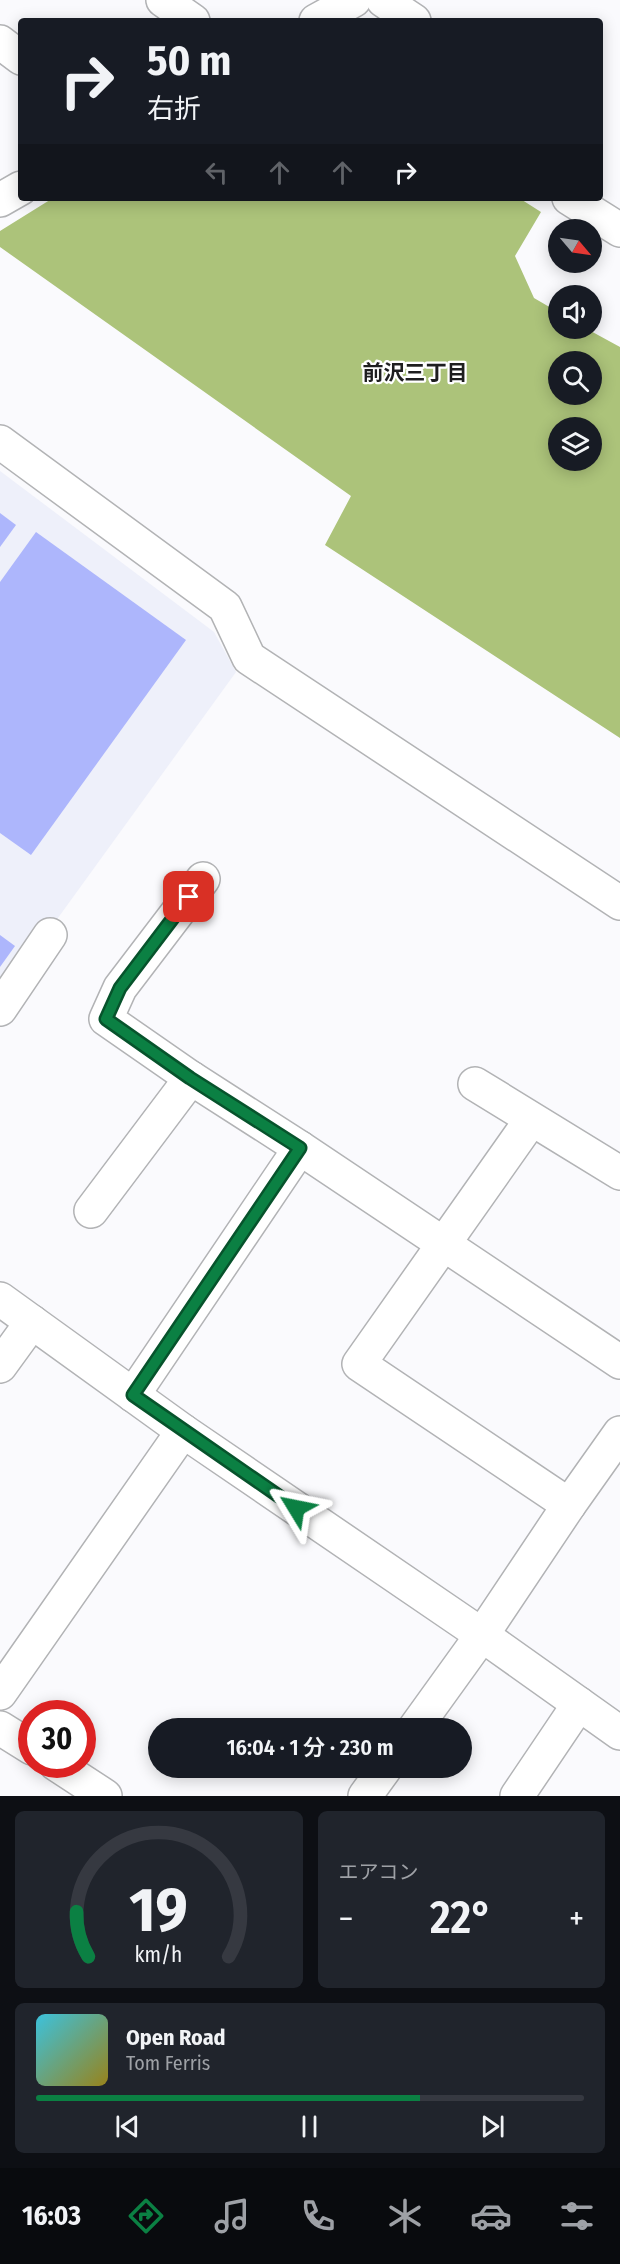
<!DOCTYPE html>
<html lang="ja">
<head>
<meta charset="utf-8">
<style>
	body { margin:0; font-family:"Fira Sans Condensed","Noto Sans JP",sans-serif; background:#20242c; color:#f1f3f6; height:100vh; display:flex; flex-direction:column; font-size:22px; white-space:nowrap }
	* { box-sizing:border-box; margin:0 }
	p { font-size:20px; color:#9ea1a6 }
	.icon { flex:none; width:33px; height:33px; fill:none; stroke:currentColor; stroke-width:2; stroke-linecap:round; stroke-linejoin:round }
	.map { position:relative; height:1796px; overflow:hidden }
	.side { display:flex; flex-direction:column; gap:15px; padding:15px; background:#0d0f14; flex:1 }
	.side>* { flex:none }
	.guide { position:absolute; left:18px; top:18px; width:585px; height:183px; border-radius:6px; box-shadow:0 3px 15px #0003; background:#171b24; color:#f1f3f6; overflow:hidden }
	.needle { width:39px; rotate:119deg }
	.fabs { position:absolute; left:548px; top:219px; display:grid; gap:12px }
	.fabs a { display:grid; place-items:center; width:54px; height:54px; border-radius:50%; background:#171b24; box-shadow:0 3px 15px #0003; font-size:30px }
	.speed { position:absolute; left:18px; top:1700px; display:flex; gap:12px; font-size:30px; font-weight:700; text-align:center }
	.speed>* { display:grid; place-content:center; width:78px; height:78px; border-radius:50%; background:#171b24; box-shadow:0 3px 15px #0003; line-height:1 }
	.speed .limit { border:9px solid #d22; background:#fff; color:#111 }
	.pin { position:absolute; display:grid; place-items:center; width:51px; height:51px; color:#fff; margin:-26px; border-radius:12px; box-shadow:0 3px 9px #0006 }
	.me { position:absolute; width:66px; margin:-33px; rotate:305deg; stroke-linejoin:round; filter:drop-shadow(0 0 4px #0008) }
	.turn { display:flex; align-items:center; gap:21px; height:126px; padding:0 30px; font-size:27px }
	.turn .icon { width:78px; height:78px; stroke-width:2.5 }
	.turn b { display:block; font-size:42px; line-height:51px }
	.lanes { display:flex; align-items:center; height:57px; padding:0 30px; background:#0003; justify-content:center; gap:30px; direction:ltr }
	.lanes .off { opacity:.35 }
	.big { font-size:45px; font-weight:600; line-height:1.1 }
	.side .card { flex:1; display:flex; flex-direction:column; justify-content:center; gap:9px; min-width:0; padding:0 21px; border-radius:9px; background:#20242c }
	.side .dial { align-items:center; gap:0 }
	.dial svg { height:156px; overflow:visible; fill:none; stroke:#363941; stroke-width:7; stroke-linecap:round; text-anchor:middle }
	.dial text { fill:#f1f3f6; stroke:none }
	.song { display:flex; align-items:center; gap:18px }
	.cover { width:72px; height:72px; border-radius:9px; background:linear-gradient(135deg,hsl(190 70% 55%),hsl(50 70% 35%)) }
	.played { height:6px; border-radius:3px; background:linear-gradient(90deg,#0b8043 70%,#363941 70%) }
	.keys { display:flex; justify-content:space-around; direction:ltr }
	.heat { display:flex; justify-content:space-between; align-items:center; font-size:33px; direction:ltr }
	.side .tiles { flex:1; display:grid; gap:15px; grid-template-columns:1fr 1fr }
	.card:last-child { grid-column:span 2 }
	.trip { position:absolute; left:148px; top:1718px; width:324px; height:60px; border-radius:30px; background:#171b24; box-shadow:0 3px 15px #0003; font-weight:600; line-height:60px; text-align:center }
	.tabs { display:flex; height:96px; justify-content:space-around; align-items:center; background:#090b0e; color:#9ea1a6 }
	.tabs .icon { width:42px; height:42px }
	.tabs .active { color:#0b8043 }
	.tabs b { font-size:27px; color:#f1f3f6 }
	.map>svg:first-child { display:block }
</style>
</head>
<body>
<div class="map">
<svg width="620" height="1796" viewBox="0 0 620 1796">
	<rect width="100%" height="100%" fill="#fafafd"/>
	<polygon fill="#eef0fa" points="0,471 214,632 236,672 0,998"/>
	<path fill="#acc37a" fill-rule="evenodd" d="M53,198H519L541,212L515,256L534,298L558,312V328L587,329L620,347V738L325,545L351,496L0,247V231ZM558,362H591V394H558ZM558,428H591V460H558Z"/>
	<g fill="#adb6fc">
		<polygon points="0,513 16,525 0,547"/>
		<polygon points="36,532 186,640 31,855 0,833 0,582"/>
		<polygon points="0,935 15,946 0,967"/>
	</g>
	<g fill="none" stroke-linecap="round" stroke-linejoin="round">
		<g stroke="#b2b3b5" stroke-width="36">
			<g id="minor">
				<polyline points="163,0 193,21"/>
				<polyline points="383,0 414,21"/>
				<polyline points="316,21 354,0"/>
				<polyline points="0,42 21,58"/>
				<polyline points="569,198 620,230"/>
				<polyline points="0,200 21,188"/>
				<polyline points="0,442 225,607 249,658 620,903"/>
				<polyline points="203,879 120,988 106,1019 191,1078 300,1148 620,1362"/>
				<polyline points="0,1009 50,935"/>
				<polyline points="475,1084 620,1173"/>
				<polyline points="531,1120 359,1364 569,1505"/>
				<polyline points="91,1211 191,1078"/>
				<polyline points="0,1299 183,1431 482,1635 620,1733"/>
				<polyline points="0,1366 32,1322"/>
				<polyline points="133,1395 300,1148"/>
				<polyline points="0,1693 183,1431"/>
				<polyline points="0,1728 32,1748"/>
				<polyline points="415,1728 482,1635 569,1505 620,1433"/>
				<polyline points="56,1764 105,1796"/>
				<polyline points="365,1796 386,1767"/>
				<polyline points="517,1796 579,1704"/>
			</g>
		</g>
		<use href="#minor" stroke="#fff" stroke-width="33"/>
	</g>
	<g fill="none" stroke-linecap="round" stroke-linejoin="round">
		<g stroke="#07532c" stroke-width="15">
			<polyline id="route" points="189,897 120,988 106,1019 190,1078 300,1148 133,1395 296,1508"/>
		</g>
		<use href="#route" stroke="#0b8043" stroke-width="10"/>
	</g>
	<g text-anchor="middle" dominant-baseline="central" stroke-width="4.5" stroke-linejoin="round" paint-order="stroke">
		<g font-size="21" font-weight="bold" fill="#1e1e1f" stroke="#fff">
			<text x="415" y="373">前沢三丁目</text>
		</g>
	</g>
</svg>
<div class="fabs">
<a><svg class="needle" viewBox="-14 -14 28 28"><path d="M0-13l5 13h-10z" fill="#e53935"/><path d="M0 13l5-13h-10z" fill="#9ea1a6"/></svg></a>
<a><svg class="icon" aria-label="sound" viewBox="0 0 24 24"><path d="M4 9h4l5-4v14l-5-4H4zM17 9q2 3 0 6"/></svg></a>
<a><svg class="icon" aria-label="search" viewBox="0 0 24 24"><circle cx="10" cy="10" r="6"/><path d="M15 15l6 6"/></svg></a>
<a><svg class="icon" aria-label="layers" viewBox="0 0 24 24"><path d="M12 4l9 5-9 5-9-5zM3 14l9 5 9-5"/></svg></a>
</div>
<div class="speed"><div class="limit">30</div></div>
<div class="pin" style="left:189px;top:897px;background:#d93025"><svg class="icon" aria-label="arrive" viewBox="0 0 24 24"><path d="M6 21V4h12l-3 4 3 4H6"/></svg></div>
<svg class="me" style="left:296px;top:1508px" viewBox="-20 -20 40 40"><path d="M0-17L14 15 0 8-14 15z" fill="#0b8043" stroke="#fff" stroke-width="4"/></svg>
<div class="trip">16:04 · 1 分 · 230 m</div>
<div class="guide">
<div class="turn"><svg class="icon" aria-label="right" viewBox="0 0 24 24"><path d="M7 20v-9h11M14 6l5 5-5 5"/></svg><div><b>50 m</b>右折</div></div>
<div class="lanes"><svg class="icon off" aria-label="left" viewBox="0 0 24 24"><path d="M17 20v-9H6M10 6l-5 5 5 5"/></svg><svg class="icon off" aria-label="ahead" viewBox="0 0 24 24"><path d="M12 20V5M6 11l6-6 6 6"/></svg><svg class="icon off" aria-label="ahead" viewBox="0 0 24 24"><path d="M12 20V5M6 11l6-6 6 6"/></svg><svg class="icon" aria-label="right" viewBox="0 0 24 24"><path d="M7 20v-9h11M14 6l5 5-5 5"/></svg></div>
</div>
</div>
<section class="side">
<div class="tiles">
<div class="card dial"><svg viewBox="0 0 100 80">
<path d="M14 69A42 42 0 1 1 86 69"/>
<path d="M14 69A42 42 0 0 1 8 46" stroke="#0b8043"/>
<text x="50" y="56" font-size="32" font-weight="700">19</text>
<text x="50" y="72" font-size="11">km/h</text>
</svg></div>
<div class="card"><p>エアコン</p>
<div class="heat"><a>−</a><b class="big">22°</b><a>+</a></div>
</div>
<div class="card">
<div class="song"><i class="cover"></i><div><b>Open Road</b><p>Tom Ferris</p></div></div>
<div class="played"></div>
<div class="keys"><svg class="icon" aria-label="previous" viewBox="0 0 24 24"><path d="M18 5L8 12l10 7zM5 5v14"/></svg><svg class="icon" aria-label="pause" viewBox="0 0 24 24"><path d="M8 5v14M16 5v14"/></svg><svg class="icon" aria-label="next" viewBox="0 0 24 24"><path d="M6 5l10 7-10 7zM19 5v14"/></svg></div>
</div>
</div>
</section>
<nav class="tabs">
<b>16:03</b>
<svg class="icon active" aria-label="directions" viewBox="0 0 24 24"><path d="M12 3l9 9-9 9-9-9zM9 14v-3h6M13 9l2 2-2 2"/></svg>
<svg class="icon" aria-label="music" viewBox="0 0 24 24"><path d="M9 18V5l10-2v13"/><circle cx="6" cy="18" r="3"/><circle cx="16" cy="16" r="3"/></svg>
<svg class="icon" aria-label="phone" viewBox="0 0 24 24"><path d="M5 4h4l2 5-3 2q2 4 5 5l2-3 5 2v4C11 20 4 13 5 4z"/></svg>
<svg class="icon" aria-label="climate" viewBox="0 0 24 24"><path d="M12 3v18M4 7l16 10M4 17L20 7"/></svg>
<svg class="icon" aria-label="car" viewBox="0 0 24 24"><path d="M5 17H2v-5l4-1 3-4h7l3 4 3 1v5h-3M9 17h6M6 11h13"/><circle cx="7" cy="17" r="2"/><circle cx="17" cy="17" r="2"/></svg>
<svg class="icon" aria-label="filters" viewBox="0 0 24 24"><path d="M4 7h16M4 17h16"/><circle cx="9" cy="7" r="2"/><circle cx="15" cy="17" r="2"/></svg>
</nav>
</body>
</html>
